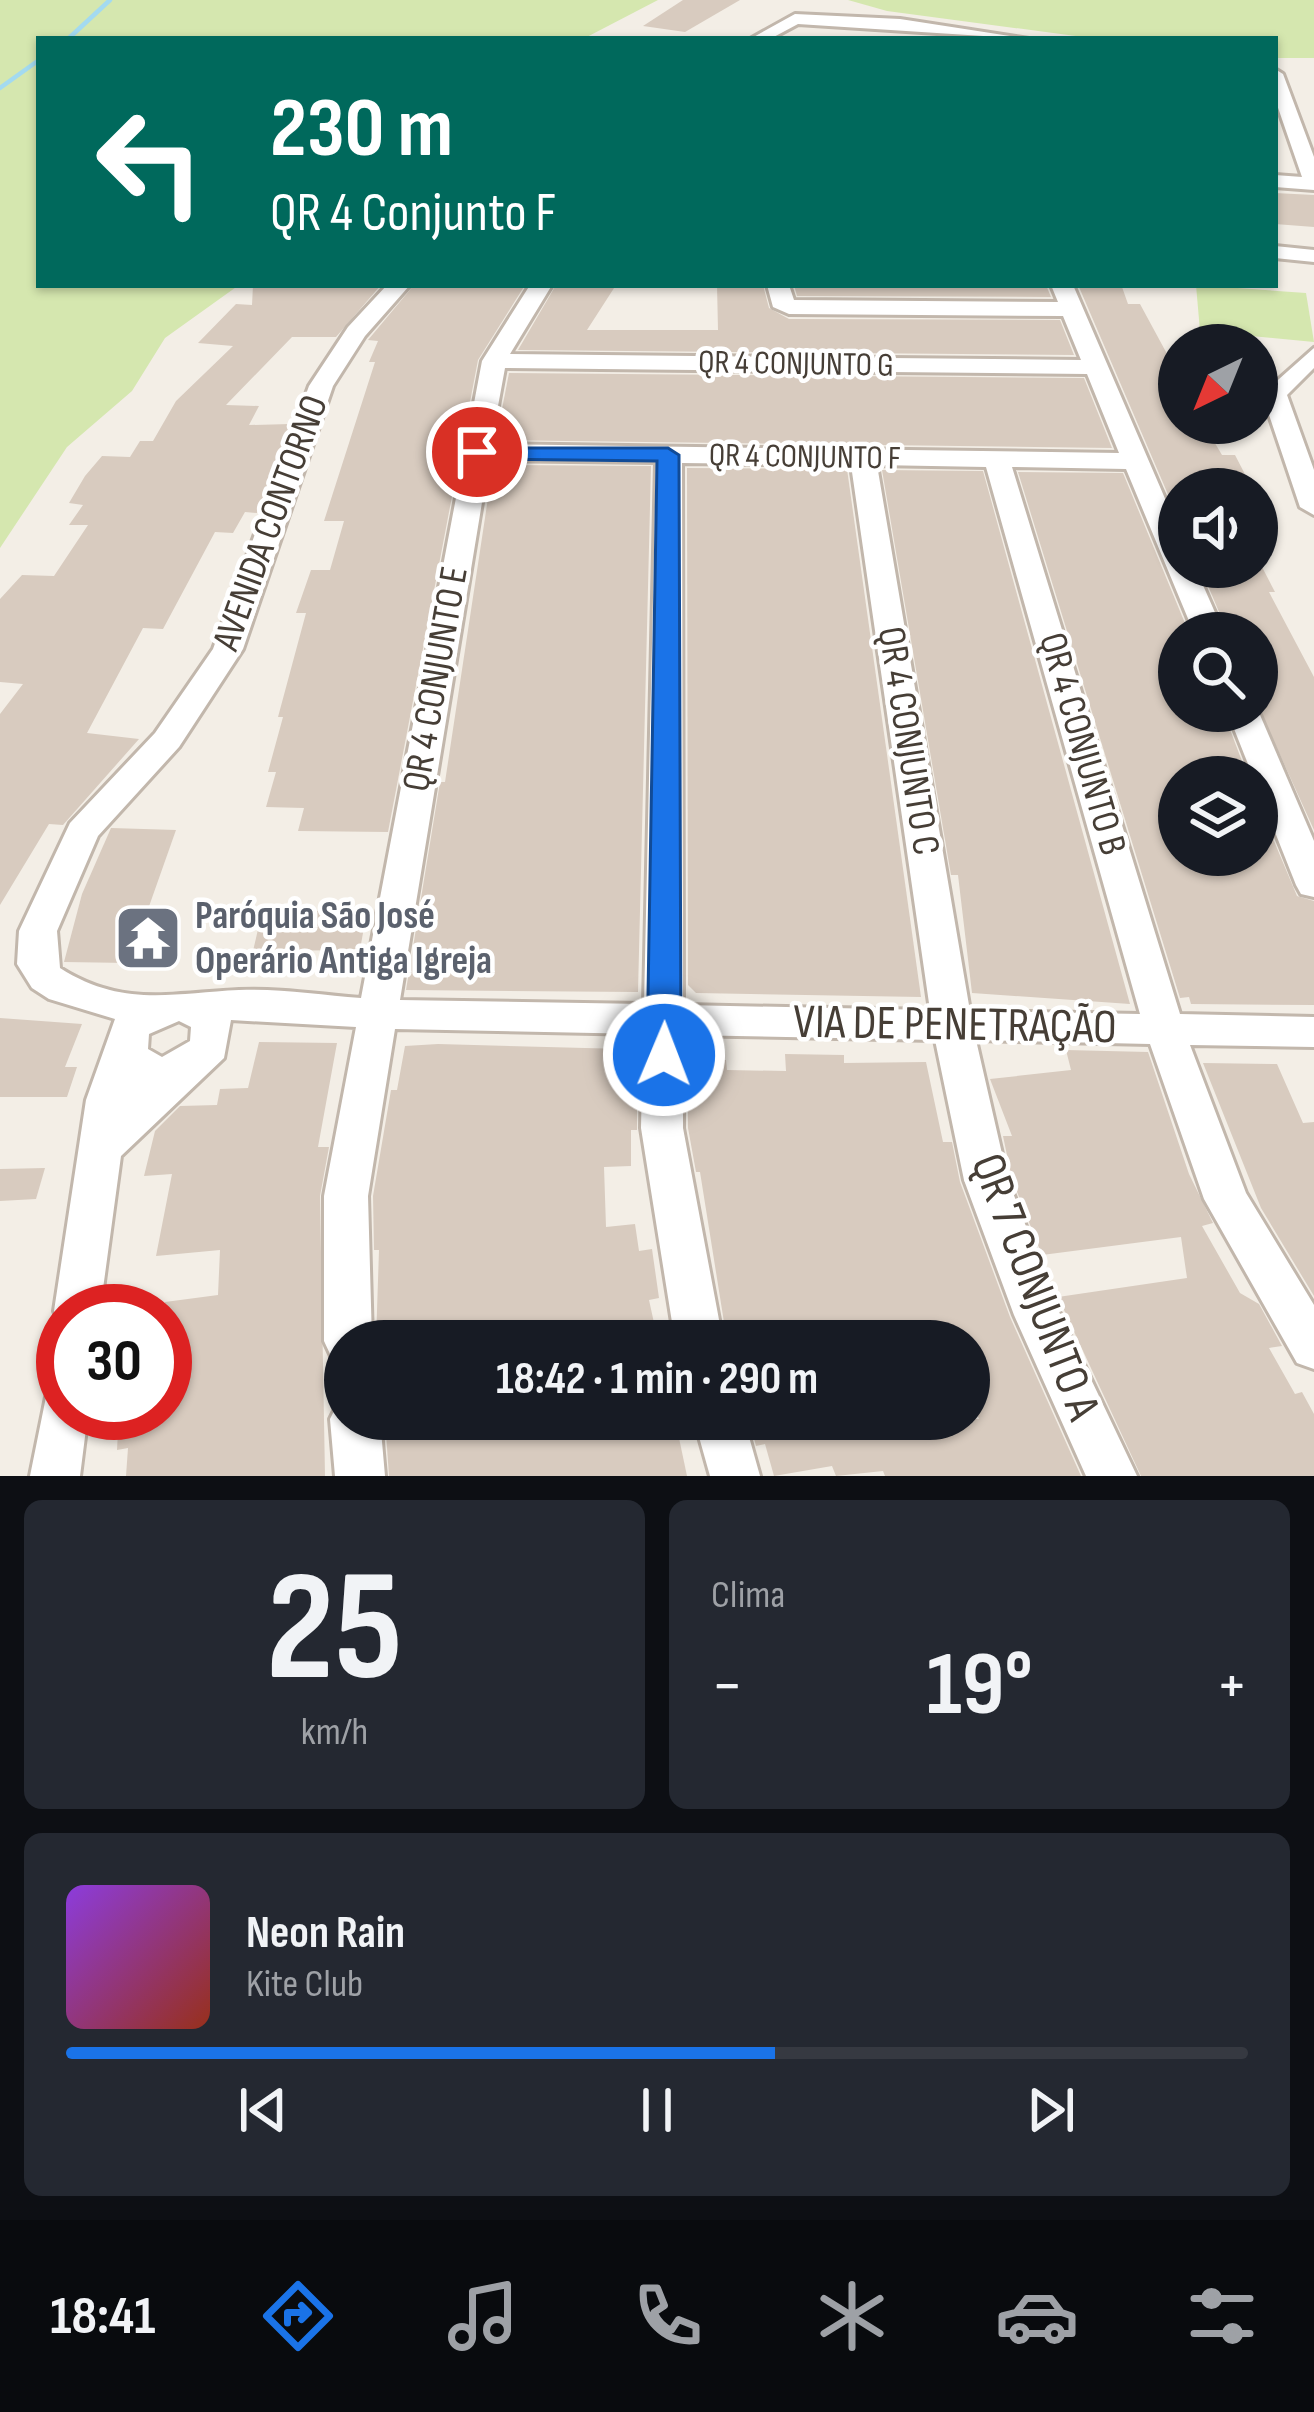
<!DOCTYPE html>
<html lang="pt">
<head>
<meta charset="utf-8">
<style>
	body { margin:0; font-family:"Sofia Sans Condensed",sans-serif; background:#242831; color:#f1f3f6; height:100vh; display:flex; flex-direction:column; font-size:45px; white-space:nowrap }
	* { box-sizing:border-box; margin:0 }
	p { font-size:39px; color:#9ea1a6 }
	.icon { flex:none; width:66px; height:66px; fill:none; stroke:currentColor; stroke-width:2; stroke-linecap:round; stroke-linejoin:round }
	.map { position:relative; height:1476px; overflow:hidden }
	.panel { display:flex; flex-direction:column; gap:24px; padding:24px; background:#0d0f14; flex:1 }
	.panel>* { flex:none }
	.hud { position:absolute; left:36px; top:36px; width:1242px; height:252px; border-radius:0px; box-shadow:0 3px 9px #0004; background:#00695c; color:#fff; overflow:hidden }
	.needle { width:78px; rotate:223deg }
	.fabs { position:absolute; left:1158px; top:324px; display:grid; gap:24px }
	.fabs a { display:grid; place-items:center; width:120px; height:120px; border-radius:50%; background:#171b24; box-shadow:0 3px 9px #0004; font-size:60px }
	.speed { position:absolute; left:36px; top:1284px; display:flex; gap:24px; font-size:60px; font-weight:700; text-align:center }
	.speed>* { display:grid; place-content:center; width:156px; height:156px; border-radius:50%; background:#171b24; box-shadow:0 3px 9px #0004; line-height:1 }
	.speed .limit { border:18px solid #d22; background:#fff; color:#111 }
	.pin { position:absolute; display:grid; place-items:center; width:102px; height:102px; color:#fff; margin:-51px; border:6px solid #fff; border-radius:50%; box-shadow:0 3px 12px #0007 }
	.me { position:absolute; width:132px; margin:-66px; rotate:1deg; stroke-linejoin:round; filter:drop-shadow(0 0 9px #0008) }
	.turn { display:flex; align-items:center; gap:42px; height:252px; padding:0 36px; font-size:54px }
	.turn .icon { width:156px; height:156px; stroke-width:2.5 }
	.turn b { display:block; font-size:84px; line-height:102px }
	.big { font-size:90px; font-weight:700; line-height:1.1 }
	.panel .card { flex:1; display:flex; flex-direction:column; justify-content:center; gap:18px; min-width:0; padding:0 42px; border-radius:18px; background:#242831 }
	.panel .dial { align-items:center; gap:0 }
	.dial b { font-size:156px; line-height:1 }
	.song { display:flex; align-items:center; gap:36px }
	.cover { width:144px; height:144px; border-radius:18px; background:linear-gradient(135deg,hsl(270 70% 55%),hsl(10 70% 35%)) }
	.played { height:12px; border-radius:6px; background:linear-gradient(90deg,#1a73e8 60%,#363941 60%) }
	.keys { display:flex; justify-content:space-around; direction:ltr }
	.heat { display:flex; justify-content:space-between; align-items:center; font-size:66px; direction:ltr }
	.panel .tiles { flex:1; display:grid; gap:24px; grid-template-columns:1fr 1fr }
	.card:last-child { grid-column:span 2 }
	.trip { position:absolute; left:324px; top:1320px; width:666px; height:120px; border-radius:60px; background:#171b24; box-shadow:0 3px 9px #0004; font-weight:700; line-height:120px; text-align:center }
	.menu { display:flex; height:192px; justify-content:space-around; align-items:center; background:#090b0e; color:#9ea1a6 }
	.menu .icon { width:84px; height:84px }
	.menu .on { color:#1a73e8 }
	.menu b { font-size:54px; color:#f1f3f6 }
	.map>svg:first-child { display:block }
</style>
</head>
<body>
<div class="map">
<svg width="1314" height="1476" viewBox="0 0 1314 1476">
	<rect width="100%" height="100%" fill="#f3eee6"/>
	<g fill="#d5e7af">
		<polygon points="0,0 658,0 583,39 39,39 39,285 239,285 165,338 132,391 67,447 0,548"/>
		<polygon points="848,0 1314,0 1314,58 1275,58 1275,39 1098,39 887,11"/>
		<polygon points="1196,285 1306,293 1314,342 1200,331"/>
	</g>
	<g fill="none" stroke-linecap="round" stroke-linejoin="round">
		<g stroke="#a3daf0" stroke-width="4.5">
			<polyline points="68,39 110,0"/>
			<polyline points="0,88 39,60"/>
		</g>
	</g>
	<g fill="#d8cbbf">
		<polygon points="683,0 740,0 685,32 643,26"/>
		<polygon points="1275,193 1314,195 1314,227 1275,224"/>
		<polygon points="253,285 381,285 336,337 292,337 226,405 259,406 249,425 290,424 257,513 245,512 233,533 215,532 163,629 143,628 87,733 139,739 63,825 49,824 0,905 0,714 23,684 0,682 0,599 22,575 54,576 88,525 69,525 83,505 69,503 85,476 102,456 130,457 140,441 153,441 176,401 233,346 198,343 236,304 252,305"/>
		<polygon points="414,285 525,285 478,360 388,832 298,831 304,808 266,807 276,772 268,772 283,717 278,717 306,613 296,613 311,570 330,570 344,521 324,521 375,362 369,362 378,341 368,340"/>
		<polygon points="556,285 616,285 587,330 718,330 717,285 763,285 769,308 789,319 1060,320 1074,355 518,350"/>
		<polygon points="794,285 1046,285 1051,297 797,296"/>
		<polygon points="1079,287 1122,287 1128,304 1140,304 1179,376 1179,423 1203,423 1222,455 1235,455 1249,482 1233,482 1237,489 1179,489 1179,520"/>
		<polygon points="509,373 1084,378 1112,448 496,440"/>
		<polygon points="493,465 651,466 638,992 406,990 440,782 445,782"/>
		<polygon points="687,468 847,469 921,997 696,993 688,985"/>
		<polygon points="882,470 983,471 1130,1004 972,993 958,875 951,875"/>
		<polygon points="1018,472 1123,473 1189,633 1179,633 1179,711 1223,711 1248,777 1179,777 1179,855 1257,855 1257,823 1266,822 1297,896 1314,901 1314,1005 1191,1004 1189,997 1180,998"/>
		<polygon points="1200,567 1262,567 1275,592 1269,592 1314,677 1314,830 1257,704 1257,633 1228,633"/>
		<polygon points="111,828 176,830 129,963 64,962 82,894"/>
		<polygon points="367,910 360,950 253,951 262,912"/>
		<polygon points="0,1018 82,1024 65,1067 77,1067 67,1097 0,1097"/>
		<polygon points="259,1042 337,1043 318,1147 329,1147 320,1196 325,1476 126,1476 128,1448 117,1450 119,1413 165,1413 165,1302 218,1295 220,1250 156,1256 172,1174 144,1176 155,1131 180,1106 217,1105 220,1089 248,1088"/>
		<polygon points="438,1044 624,1049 624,1094 637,1094 637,1130 631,1130 631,1166 604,1167 606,1227 635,1224 639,1251 652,1249 659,1298 649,1300 658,1341 376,1341 379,1250 374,1250 373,1196 391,1090 397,1090 405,1046"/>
		<polygon points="1066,1050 1148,1052 1189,1174 1213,1223 1202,1226 1240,1293 1259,1304 1282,1346 1269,1348 1295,1394 1302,1392 1314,1414 1314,1476 1141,1476 1058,1297 1187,1278 1181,1237 1042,1255 1012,1179 1003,1136 1012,1136 990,1079 1071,1070"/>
		<polygon points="785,1054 844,1055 844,1063 926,1062 943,1142 952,1142 960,1182 1010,1317 1081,1476 885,1476 883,1471 836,1476 832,1466 774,1476 765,1444 756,1446 749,1419 979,1419 969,1395 969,1341 727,1341 700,1172 696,1172 688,1128 688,1095 696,1095 696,1059 726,1060 727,1070 786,1071"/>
		<polygon points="1203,1063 1277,1064 1303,1123 1314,1122 1314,1296 1261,1208"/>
		<polygon points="45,1168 36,1199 0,1201 0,1169"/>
		<polygon points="385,1419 675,1419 687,1476 389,1476"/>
	</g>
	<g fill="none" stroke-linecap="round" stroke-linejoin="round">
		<g stroke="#c2b7ac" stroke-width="6">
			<g id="minor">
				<polygon points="795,14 900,19 1029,39 798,24 770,39 750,39"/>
				<polygon points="1275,69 1283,74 1314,157 1314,190 1275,187 1275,175 1302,177 1275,99"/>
				<polygon points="1275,246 1314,250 1314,262 1275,258"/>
				<path d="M387,285H410L365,336L333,386L243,649L179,747L98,836L57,931L60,968C123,1008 172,993 239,990C279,988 321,995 361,998L482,361L530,285H552L510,354L1081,360L1063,316L789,314L773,307L767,285H789L794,300L1058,302L1051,285H1073L1179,531V567H1195L1224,633H1194L1126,469L1012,467L1180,1014L1314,1017V1047L1190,1045L1246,1193L1314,1305V1369L1297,1363L1204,1199L1150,1044L976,1040L1008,1180L1060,1314L1137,1476H1086L1014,1315L964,1180L935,1040L683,1035V1128L723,1341H675L641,1128L643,1034L395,1029L368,1196L372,1341H345V1361L331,1356L324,1341V1196L356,1027L231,1020L224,1058L121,1156L100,1311H63L60,1325L54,1311L86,1100L115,1019L49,999L32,988L17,964L19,931L70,823L155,733L213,649L309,386L348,327ZM505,368L1087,374L1119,453L491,444ZM489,460L656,462L644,1004L400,1000ZM682,463L851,465L930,1010L683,1005ZM877,465L986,467L1140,1014L970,1011ZM179,1021L191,1027L190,1041L162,1057L148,1049L149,1034Z"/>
				<polygon points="1314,348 1314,368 1287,395 1314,470 1314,515 1300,507 1262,394"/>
				<polygon points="1257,708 1314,841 1314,897 1301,894 1296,885 1227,711"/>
				<polygon points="63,1390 63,1413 88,1413 80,1476 30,1476 46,1397"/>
				<polygon points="345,1400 345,1419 380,1419 385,1476 335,1476 330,1419 338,1403"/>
				<polygon points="694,1419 744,1419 760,1476 710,1476"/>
			</g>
		</g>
		<use href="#minor" fill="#fff" fill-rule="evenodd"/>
	</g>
	<polygon fill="#1a73e8" stroke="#114b97" stroke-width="3" points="469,448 668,448 679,455 681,1055 676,1064 652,1064 647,1055 657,461 477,459 469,457"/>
	<defs>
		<g id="temple-square" transform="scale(3.45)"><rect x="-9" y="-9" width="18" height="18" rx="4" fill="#6b7280" stroke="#fff"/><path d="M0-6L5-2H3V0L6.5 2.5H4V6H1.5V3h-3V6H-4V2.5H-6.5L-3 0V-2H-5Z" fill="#fff"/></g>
	</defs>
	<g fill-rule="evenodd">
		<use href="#temple-square" x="148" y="938"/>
	</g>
	<g text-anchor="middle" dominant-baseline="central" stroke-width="9" stroke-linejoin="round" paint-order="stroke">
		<g font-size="33" fill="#463e36" stroke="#fff">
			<text transform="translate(796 364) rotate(1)">QR 4 CONJUNTO G</text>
			<text transform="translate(805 457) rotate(1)">QR 4 CONJUNTO F</text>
		</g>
		<g font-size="39" fill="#463e36" stroke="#fff">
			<text transform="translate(271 523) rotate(-70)">AVENIDA CONTORNO</text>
			<text transform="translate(436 679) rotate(-80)">QR 4 CONJUNTO E</text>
			<text transform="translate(908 741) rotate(81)">QR 4 CONJUNTO C</text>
			<text transform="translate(1082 744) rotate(74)">QR 4 CONJUNTO B</text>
		</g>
		<g font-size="39" font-weight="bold" fill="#5b616d" stroke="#fff" text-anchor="start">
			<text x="195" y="916">Paróquia São José<tspan x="195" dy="45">Operário Antiga Igreja</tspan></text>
		</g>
		<g font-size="48" fill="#463e36" stroke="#fff">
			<text transform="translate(955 1025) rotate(1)">VIA DE PENETRAÇÃO</text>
			<text transform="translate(1035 1287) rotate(69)">QR 7 CONJUNTO A</text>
		</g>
	</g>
</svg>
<div class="fabs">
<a><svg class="needle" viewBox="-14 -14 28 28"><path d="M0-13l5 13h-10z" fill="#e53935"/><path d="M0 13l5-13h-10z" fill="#9ea1a6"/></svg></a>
<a><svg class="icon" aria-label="sound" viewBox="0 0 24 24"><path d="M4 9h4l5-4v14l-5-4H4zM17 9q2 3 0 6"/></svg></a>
<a><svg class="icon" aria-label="search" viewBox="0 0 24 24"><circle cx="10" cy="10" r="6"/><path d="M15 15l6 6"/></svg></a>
<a><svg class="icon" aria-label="layers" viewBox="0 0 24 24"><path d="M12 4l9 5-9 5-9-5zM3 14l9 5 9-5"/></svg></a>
</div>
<div class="speed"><div class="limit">30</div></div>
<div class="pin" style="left:477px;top:452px;background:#d93025"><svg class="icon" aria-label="arrive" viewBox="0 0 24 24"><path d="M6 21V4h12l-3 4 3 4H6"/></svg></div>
<svg class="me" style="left:664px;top:1055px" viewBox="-20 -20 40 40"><circle r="17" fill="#1a73e8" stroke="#fff" stroke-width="3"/><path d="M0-11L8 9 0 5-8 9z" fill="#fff"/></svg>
<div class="trip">18:42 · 1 min · 290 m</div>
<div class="hud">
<div class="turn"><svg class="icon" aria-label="left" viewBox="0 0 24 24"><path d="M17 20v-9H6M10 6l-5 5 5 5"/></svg><div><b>230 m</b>QR 4 Conjunto F</div></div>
</div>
</div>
<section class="panel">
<div class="tiles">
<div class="card dial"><b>25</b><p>km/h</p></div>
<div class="card"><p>Clima</p>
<div class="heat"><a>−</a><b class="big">19°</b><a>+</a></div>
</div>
<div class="card">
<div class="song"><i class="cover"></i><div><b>Neon Rain</b><p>Kite Club</p></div></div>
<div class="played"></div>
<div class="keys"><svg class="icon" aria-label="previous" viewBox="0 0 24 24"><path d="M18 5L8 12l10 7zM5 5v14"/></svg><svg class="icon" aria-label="pause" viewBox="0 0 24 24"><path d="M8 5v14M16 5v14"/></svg><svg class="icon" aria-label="next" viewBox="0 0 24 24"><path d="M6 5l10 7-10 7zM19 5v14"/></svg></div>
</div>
</div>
</section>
<nav class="menu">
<b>18:41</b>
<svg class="icon on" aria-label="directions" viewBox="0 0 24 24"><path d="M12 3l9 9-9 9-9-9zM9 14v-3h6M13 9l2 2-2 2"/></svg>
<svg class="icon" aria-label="music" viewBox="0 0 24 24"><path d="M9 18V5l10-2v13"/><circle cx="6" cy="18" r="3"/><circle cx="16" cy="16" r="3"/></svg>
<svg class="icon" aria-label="phone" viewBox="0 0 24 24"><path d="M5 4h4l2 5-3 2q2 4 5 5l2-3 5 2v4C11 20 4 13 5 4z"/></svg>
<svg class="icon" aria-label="climate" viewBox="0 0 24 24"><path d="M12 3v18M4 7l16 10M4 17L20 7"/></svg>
<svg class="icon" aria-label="car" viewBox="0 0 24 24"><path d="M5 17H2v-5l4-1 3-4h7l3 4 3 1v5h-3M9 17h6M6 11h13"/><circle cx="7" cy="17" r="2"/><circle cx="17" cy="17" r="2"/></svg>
<svg class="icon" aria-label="filters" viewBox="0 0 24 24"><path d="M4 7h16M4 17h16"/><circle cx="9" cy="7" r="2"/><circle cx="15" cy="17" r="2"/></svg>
</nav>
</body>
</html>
